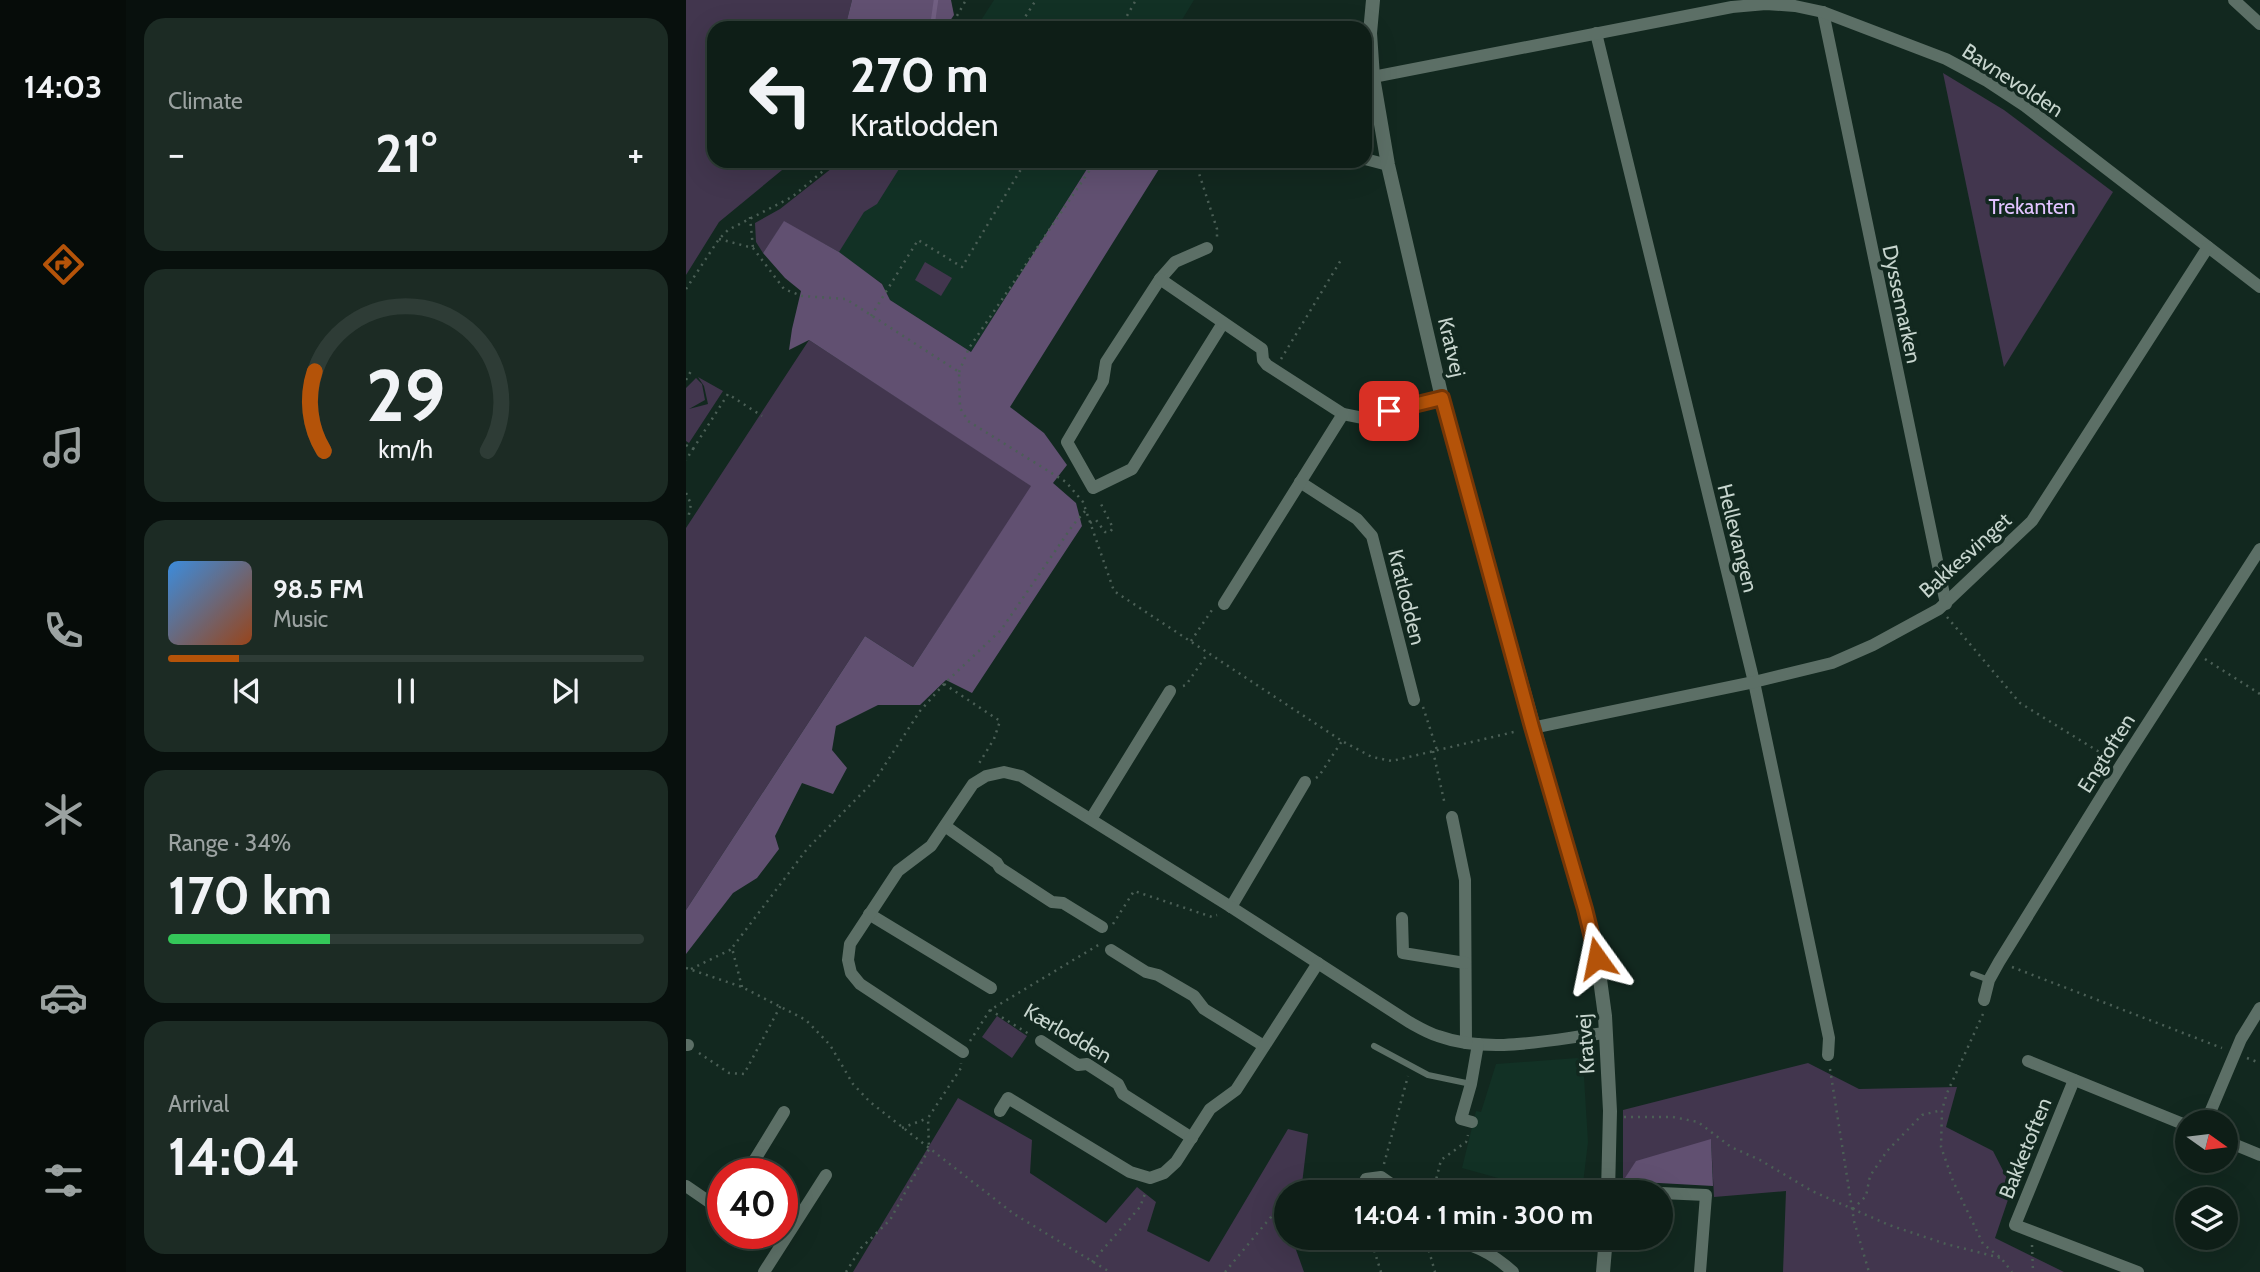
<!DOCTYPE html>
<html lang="en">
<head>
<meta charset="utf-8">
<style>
	body { margin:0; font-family:Cabin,sans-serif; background:#1c2b24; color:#f1f3f6; height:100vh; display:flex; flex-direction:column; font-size:26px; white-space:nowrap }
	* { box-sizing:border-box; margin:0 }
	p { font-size:23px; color:#9ba2a1 }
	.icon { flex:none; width:38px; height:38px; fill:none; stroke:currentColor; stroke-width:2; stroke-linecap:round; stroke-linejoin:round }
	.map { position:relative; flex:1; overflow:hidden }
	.panel { display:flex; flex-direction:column; gap:18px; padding:18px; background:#08100d; width:560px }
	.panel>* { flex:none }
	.banner { position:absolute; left:21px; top:21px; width:665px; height:147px; border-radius:21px; box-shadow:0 7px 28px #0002,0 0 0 2px #2e3c36; background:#0e1e17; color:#f1f3f6; overflow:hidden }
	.needle { width:46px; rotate:104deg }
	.buttons { position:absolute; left:1489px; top:1110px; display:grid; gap:14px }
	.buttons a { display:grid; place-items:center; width:63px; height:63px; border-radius:50%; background:#0e1e17; box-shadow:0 7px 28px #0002,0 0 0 2px #2e3c36; font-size:35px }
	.speed { position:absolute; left:21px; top:1158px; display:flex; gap:14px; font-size:35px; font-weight:700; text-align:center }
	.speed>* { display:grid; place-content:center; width:91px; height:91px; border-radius:50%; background:#0e1e17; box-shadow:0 7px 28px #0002,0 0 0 2px #2e3c36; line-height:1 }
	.speed .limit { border:10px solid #d22; background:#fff; color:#111 }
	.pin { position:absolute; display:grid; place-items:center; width:60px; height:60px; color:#fff; margin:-30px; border-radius:14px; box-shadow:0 4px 10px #0006 }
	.me { position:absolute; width:77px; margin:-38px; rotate:348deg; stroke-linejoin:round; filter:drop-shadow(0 0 5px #0008) }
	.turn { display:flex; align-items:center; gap:24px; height:147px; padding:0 28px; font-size:32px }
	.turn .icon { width:91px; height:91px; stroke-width:2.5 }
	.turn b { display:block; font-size:49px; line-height:60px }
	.big { font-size:52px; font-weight:700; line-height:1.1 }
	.panel .card { flex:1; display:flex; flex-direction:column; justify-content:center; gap:10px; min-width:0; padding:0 24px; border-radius:21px; background:#1c2b24 }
	.panel .dial { align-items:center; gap:0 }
	.dial svg { height:182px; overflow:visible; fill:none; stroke:#2e3c36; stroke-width:7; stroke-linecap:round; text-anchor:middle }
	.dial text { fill:#f1f3f6; stroke:none }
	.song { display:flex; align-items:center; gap:21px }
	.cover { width:84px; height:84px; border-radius:10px; background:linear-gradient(135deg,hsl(210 70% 55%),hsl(20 70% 35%)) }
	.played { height:7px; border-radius:4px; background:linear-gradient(90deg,#b45309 15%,#2e3c36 15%) }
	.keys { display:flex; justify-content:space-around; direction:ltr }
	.heat { display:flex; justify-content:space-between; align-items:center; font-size:38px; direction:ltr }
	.charge { height:10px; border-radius:5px; background:linear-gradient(90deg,#34c759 34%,#2e3c36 0) }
	.trip { position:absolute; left:588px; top:1180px; width:399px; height:70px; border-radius:35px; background:#0e1e17; box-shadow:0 7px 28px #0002,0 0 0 2px #2e3c36; font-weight:700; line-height:70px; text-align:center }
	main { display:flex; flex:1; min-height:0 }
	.menu { display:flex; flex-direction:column; width:126px; justify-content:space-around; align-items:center; background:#060c09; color:#9ba2a1 }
	.menu .icon { width:49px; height:49px }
	.menu .current { color:#b45309 }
	.menu b { font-size:32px; color:#f1f3f6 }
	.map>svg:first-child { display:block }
</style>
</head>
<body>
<main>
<nav class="menu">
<b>14:03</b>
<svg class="icon current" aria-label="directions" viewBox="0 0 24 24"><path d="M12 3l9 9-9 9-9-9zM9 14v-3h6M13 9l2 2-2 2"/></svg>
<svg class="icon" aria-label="music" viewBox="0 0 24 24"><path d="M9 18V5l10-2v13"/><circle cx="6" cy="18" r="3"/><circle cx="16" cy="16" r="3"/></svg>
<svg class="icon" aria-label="phone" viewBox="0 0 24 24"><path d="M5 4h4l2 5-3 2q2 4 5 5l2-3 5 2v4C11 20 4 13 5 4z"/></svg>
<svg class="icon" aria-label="climate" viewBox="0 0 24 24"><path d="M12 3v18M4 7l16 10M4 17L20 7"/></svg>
<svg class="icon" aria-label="car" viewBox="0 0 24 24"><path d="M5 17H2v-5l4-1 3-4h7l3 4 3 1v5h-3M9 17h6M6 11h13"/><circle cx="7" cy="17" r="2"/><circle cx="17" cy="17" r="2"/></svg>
<svg class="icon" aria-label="filters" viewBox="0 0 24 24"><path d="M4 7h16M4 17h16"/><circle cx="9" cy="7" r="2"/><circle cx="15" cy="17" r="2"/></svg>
</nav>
<section class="panel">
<div class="card"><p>Climate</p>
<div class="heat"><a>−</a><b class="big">21°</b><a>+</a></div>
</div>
<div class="card dial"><svg viewBox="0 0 100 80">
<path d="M14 69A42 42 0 1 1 86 69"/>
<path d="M14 69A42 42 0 0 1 10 34" stroke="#b45309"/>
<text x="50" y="56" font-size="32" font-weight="700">29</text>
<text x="50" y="72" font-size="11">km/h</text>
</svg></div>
<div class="card">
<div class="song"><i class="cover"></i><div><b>98.5 FM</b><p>Music</p></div></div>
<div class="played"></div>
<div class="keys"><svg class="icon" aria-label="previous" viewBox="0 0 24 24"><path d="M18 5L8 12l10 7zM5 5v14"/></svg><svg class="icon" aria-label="pause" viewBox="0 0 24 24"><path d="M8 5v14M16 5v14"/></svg><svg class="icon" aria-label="next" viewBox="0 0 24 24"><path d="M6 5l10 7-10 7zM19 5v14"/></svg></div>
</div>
<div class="card"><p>Range · 34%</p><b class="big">170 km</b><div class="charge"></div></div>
<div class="card"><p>Arrival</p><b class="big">14:04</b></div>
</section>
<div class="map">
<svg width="1574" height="1272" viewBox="0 0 1574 1272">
	<rect width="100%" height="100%" fill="#12281f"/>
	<g fill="#123125">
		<polygon points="308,0 508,0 491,28 290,28"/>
		<polygon points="203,161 406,161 285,352 204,300 196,283 145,250"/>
		<polygon points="891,1058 897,1061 902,1142 896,1192 862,1192 776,1168 790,1111 795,1112 810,1064"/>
	</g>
	<g fill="#42364e">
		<polygon points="0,0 166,0 159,28 28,28 28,161 107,161 33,222 0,275"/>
		<polygon points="1257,73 1318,110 1427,192 1318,367"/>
		<polygon points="155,161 218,161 191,204 178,212 153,252 98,222 77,253 70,242 69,223 94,209"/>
		<polygon points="239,262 266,278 255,296 229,280"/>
		<polygon points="123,340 346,486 227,667 179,636 0,910 0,528"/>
		<polygon points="12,377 37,391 3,443 0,441 0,388 10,378 16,384 19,400 3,409 22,404 18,386"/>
		<polygon points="311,1016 341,1036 326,1058 296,1037"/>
		<polygon points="1122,1063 1173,1089 1271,1087 1260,1127 1307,1151 1326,1188 1309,1238 1378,1272 1097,1272 1100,1191 1028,1197 1025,1140 937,1181 937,1110"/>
		<polygon points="272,1098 346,1140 344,1173 420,1223 451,1187 470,1202 461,1231 523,1262 602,1129 622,1134 615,1192 600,1192 600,1237 610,1237 609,1247 618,1272 167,1272"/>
	</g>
	<g fill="#615071">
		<polygon points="166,0 265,0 268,15 259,28 159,28"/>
		<polygon points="406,161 478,161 324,407 358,433 381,465 367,483 390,503 396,526 286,693 260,680 234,705 192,705 150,726 146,750 161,768 147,794 116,783 89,836 93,849 71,878 47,893 0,954 0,910 179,636 227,667 345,486 123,340 103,350 106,329 115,291 99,278 77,253 98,221 153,252 196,284 204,300 285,352"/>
		<polygon points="1025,1139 1027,1186 937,1181 950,1161"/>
	</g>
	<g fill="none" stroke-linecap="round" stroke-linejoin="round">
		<polyline stroke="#715f82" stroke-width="4.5" points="246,28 250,0"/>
		<g stroke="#4b5f56" stroke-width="2.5" stroke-dasharray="2 5" stroke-linecap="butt">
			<polyline points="264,28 280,0"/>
			<polyline points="332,28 350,0"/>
			<polyline points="434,28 450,0"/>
			<polyline points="509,161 531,229 531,238"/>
			<polyline points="64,217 67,248"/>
			<polyline points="33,239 67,248 98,289 116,296 160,299 273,372 274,408 282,421 380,482 397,502 428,591 656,741 686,757 706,761 832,731"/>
			<polyline points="0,289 33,239 42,230 106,197 149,161"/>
			<polyline points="185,316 232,240 276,267 340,161"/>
			<polyline points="595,359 655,260"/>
			<polyline points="273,372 283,348 410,161"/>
			<polyline points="0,380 5,371"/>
			<polyline points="0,445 7,449 0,460"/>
			<polyline points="7,449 42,394 76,416"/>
			<polyline points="0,493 5,504 2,519"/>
			<polyline points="404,523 410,520 419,532 424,532 427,528 413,500"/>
			<polyline points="1261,617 1334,703 1423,758"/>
			<polyline points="505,641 526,610"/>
			<polyline points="1519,659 1574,694"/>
			<polyline points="258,684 314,721 308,739 292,765"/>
			<polyline points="497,686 500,685 522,653"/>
			<polyline points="737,707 751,750"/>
			<polyline points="747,751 759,805"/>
			<polyline points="630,778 633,776 656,741"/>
			<polyline points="427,924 448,891 526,917 531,915"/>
			<polyline points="1326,967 1536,1048"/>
			<polyline points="0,968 56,987 120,1020 144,1045 167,1084 184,1102 328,1214 424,1272"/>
			<polyline points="5,969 46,949"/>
			<polyline points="56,987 46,948 121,849 189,780 234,711 258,684 315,630 387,525 400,510"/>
			<polyline points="304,1010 343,1034"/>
			<polyline points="1297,1014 1261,1093 1256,1110 1255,1147 1267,1181 1297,1244 1315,1258 1326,1272"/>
			<polyline points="284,1041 304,1010 414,944"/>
			<polyline points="13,1053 43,1073 58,1074 95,1005"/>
			<polyline points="1561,1058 1574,1063"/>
			<polyline points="1144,1069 1168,1221 1183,1272"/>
			<polyline points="938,1117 987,1117 1012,1122 1045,1147 1074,1160 1126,1191 1203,1225 1260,1244 1315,1258"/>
			<polyline points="216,1128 242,1118"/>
			<polyline points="698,1164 722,1076"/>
			<polyline points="606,1192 613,1188 630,1192"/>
			<polyline points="747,1192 755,1160 780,1142 782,1135"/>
			<polyline points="1167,1209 1180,1196 1184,1176 1201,1151 1236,1115 1256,1110"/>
			<polyline points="684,1237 695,1272"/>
			<polyline points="739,1237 749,1272"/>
			<polyline points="1346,1245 1347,1272"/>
			<polyline points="406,1262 454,1207 460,1191"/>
			<polyline points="160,1272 175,1248 204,1220 243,1149 242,1118 275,1068 275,1063"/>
			<polyline points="539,1272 600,1199"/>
		</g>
		<g stroke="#5c6f66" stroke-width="6">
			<polyline points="1287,974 1303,980"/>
			<polyline points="688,1046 742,1075 785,1084"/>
		</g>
		<g stroke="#5c6f66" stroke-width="12">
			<polyline points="1548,0 1574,24"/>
			<polyline points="1137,12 1260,604"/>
			<polyline points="910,33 1068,682 1143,1038 1142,1055"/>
			<polyline points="687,77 1046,7 1080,4 1109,6 1137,12 1260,59 1301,81 1339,106 1574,287"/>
			<polyline points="679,159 702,165"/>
			<polyline points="521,248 489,262 474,279 420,362 417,381 381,442 407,488 446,469 537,323"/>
			<polyline points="474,279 576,349 577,360 581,365 657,414 677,418 756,398"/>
			<polyline points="614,482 671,519 686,536 728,700"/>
			<polyline points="538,604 657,414"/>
			<polyline points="846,728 1068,682 1146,663 1187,645 1253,609 1346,521 1522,247"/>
			<polyline points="766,817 779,880 780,1043"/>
			<polyline points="405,819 484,691"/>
			<polyline points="259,826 311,863 314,868 366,902 377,903 416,927"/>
			<polyline points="545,907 619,782"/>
			<polyline points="183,914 305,988"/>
			<polyline points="716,918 717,953 779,963"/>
			<polyline points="425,950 460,972 472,975 508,996 518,1009 578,1046"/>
			<polyline points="1298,1000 1303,980 1313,962 1435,765 1574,549"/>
			<polyline points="355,1041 392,1065 401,1064 432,1084 437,1094 506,1138"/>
			<polyline points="0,1045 2,1045"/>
			<path d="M277,1052L174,984L165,973L162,960L164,944L212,871L245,846L287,784L300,776L318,772L335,776L545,907L723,1022C732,1027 742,1033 752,1036C805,1055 866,1039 919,1033"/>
			<polyline points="1342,1061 1502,1126"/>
			<polyline points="1388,1080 1329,1225 1452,1272"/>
			<polyline points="314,1111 322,1098 444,1172 464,1178 478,1173 490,1162 524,1109 550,1090 632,963"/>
			<polyline points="786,1122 775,1119 785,1084 792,1044"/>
			<polyline points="1520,1122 1555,1039 1574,1008"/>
			<polyline points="1540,1141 1574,1155"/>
			<polyline points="60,1174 98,1112"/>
			<polyline points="0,1186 32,1208 37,1205"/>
			<polyline points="922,1191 949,1192"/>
			<polyline points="674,1192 680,1179 695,1177 705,1184 708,1192"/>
			<polyline points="975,1193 1020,1195 1014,1272"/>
			<path d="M758,1237C788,1246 803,1250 827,1272"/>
			<polyline points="78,1272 140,1175"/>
		</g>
		<g stroke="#5c6f66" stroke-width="14">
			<polyline points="687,0 684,33 687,77 702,165 756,398 910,950 919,1016 924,1111 922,1192"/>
			<polyline points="917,1272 920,1237"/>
		</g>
	</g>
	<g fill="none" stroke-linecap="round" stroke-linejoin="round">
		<g stroke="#753606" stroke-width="18">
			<polyline id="route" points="703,411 756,398 846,727 899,909 911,958"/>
		</g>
		<use href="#route" stroke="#b45309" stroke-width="12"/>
	</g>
	<g text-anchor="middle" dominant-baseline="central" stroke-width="7" stroke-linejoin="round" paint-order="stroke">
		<g font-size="21" fill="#c7d5ce" stroke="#12281f">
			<text transform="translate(1327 80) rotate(33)">Bavnevolden</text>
			<text transform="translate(1216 304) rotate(78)">Dyssemarken</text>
			<text transform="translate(766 347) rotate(77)">Kratvej</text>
			<text transform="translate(1052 538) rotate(76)">Hellevangen</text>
			<text transform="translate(1279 555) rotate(-42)">Bakkesvinget</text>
			<text transform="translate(721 597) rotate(76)">Kratlodden</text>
			<text transform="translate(1420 753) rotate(-58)">Engtoften</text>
			<text transform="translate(382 1033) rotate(30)">Kærlodden</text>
			<text transform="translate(899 1044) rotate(-94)">Kratvej</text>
			<text transform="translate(1339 1148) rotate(-68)">Bakketoften</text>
		</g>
		<g font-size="21" fill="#e2c3ff" stroke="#12281f">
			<text x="1346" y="206">Trekanten</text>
		</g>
	</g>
</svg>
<div class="buttons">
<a><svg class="needle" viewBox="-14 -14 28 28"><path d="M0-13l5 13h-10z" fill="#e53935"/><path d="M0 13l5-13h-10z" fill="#9ba2a1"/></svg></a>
<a><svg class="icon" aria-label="layers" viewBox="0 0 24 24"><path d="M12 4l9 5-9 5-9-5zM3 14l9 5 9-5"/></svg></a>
</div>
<div class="speed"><div class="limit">40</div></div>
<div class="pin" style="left:703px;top:411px;background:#d93025"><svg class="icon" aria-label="arrive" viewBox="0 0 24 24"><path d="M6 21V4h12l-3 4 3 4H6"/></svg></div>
<svg class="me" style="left:911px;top:958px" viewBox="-20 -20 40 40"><path d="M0-17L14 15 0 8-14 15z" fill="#b45309" stroke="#fff" stroke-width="4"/></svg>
<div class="trip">14:04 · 1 min · 300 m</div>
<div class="banner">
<div class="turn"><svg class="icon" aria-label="left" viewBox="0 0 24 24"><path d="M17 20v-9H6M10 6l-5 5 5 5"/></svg><div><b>270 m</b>Kratlodden</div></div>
</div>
</div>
</main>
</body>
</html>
